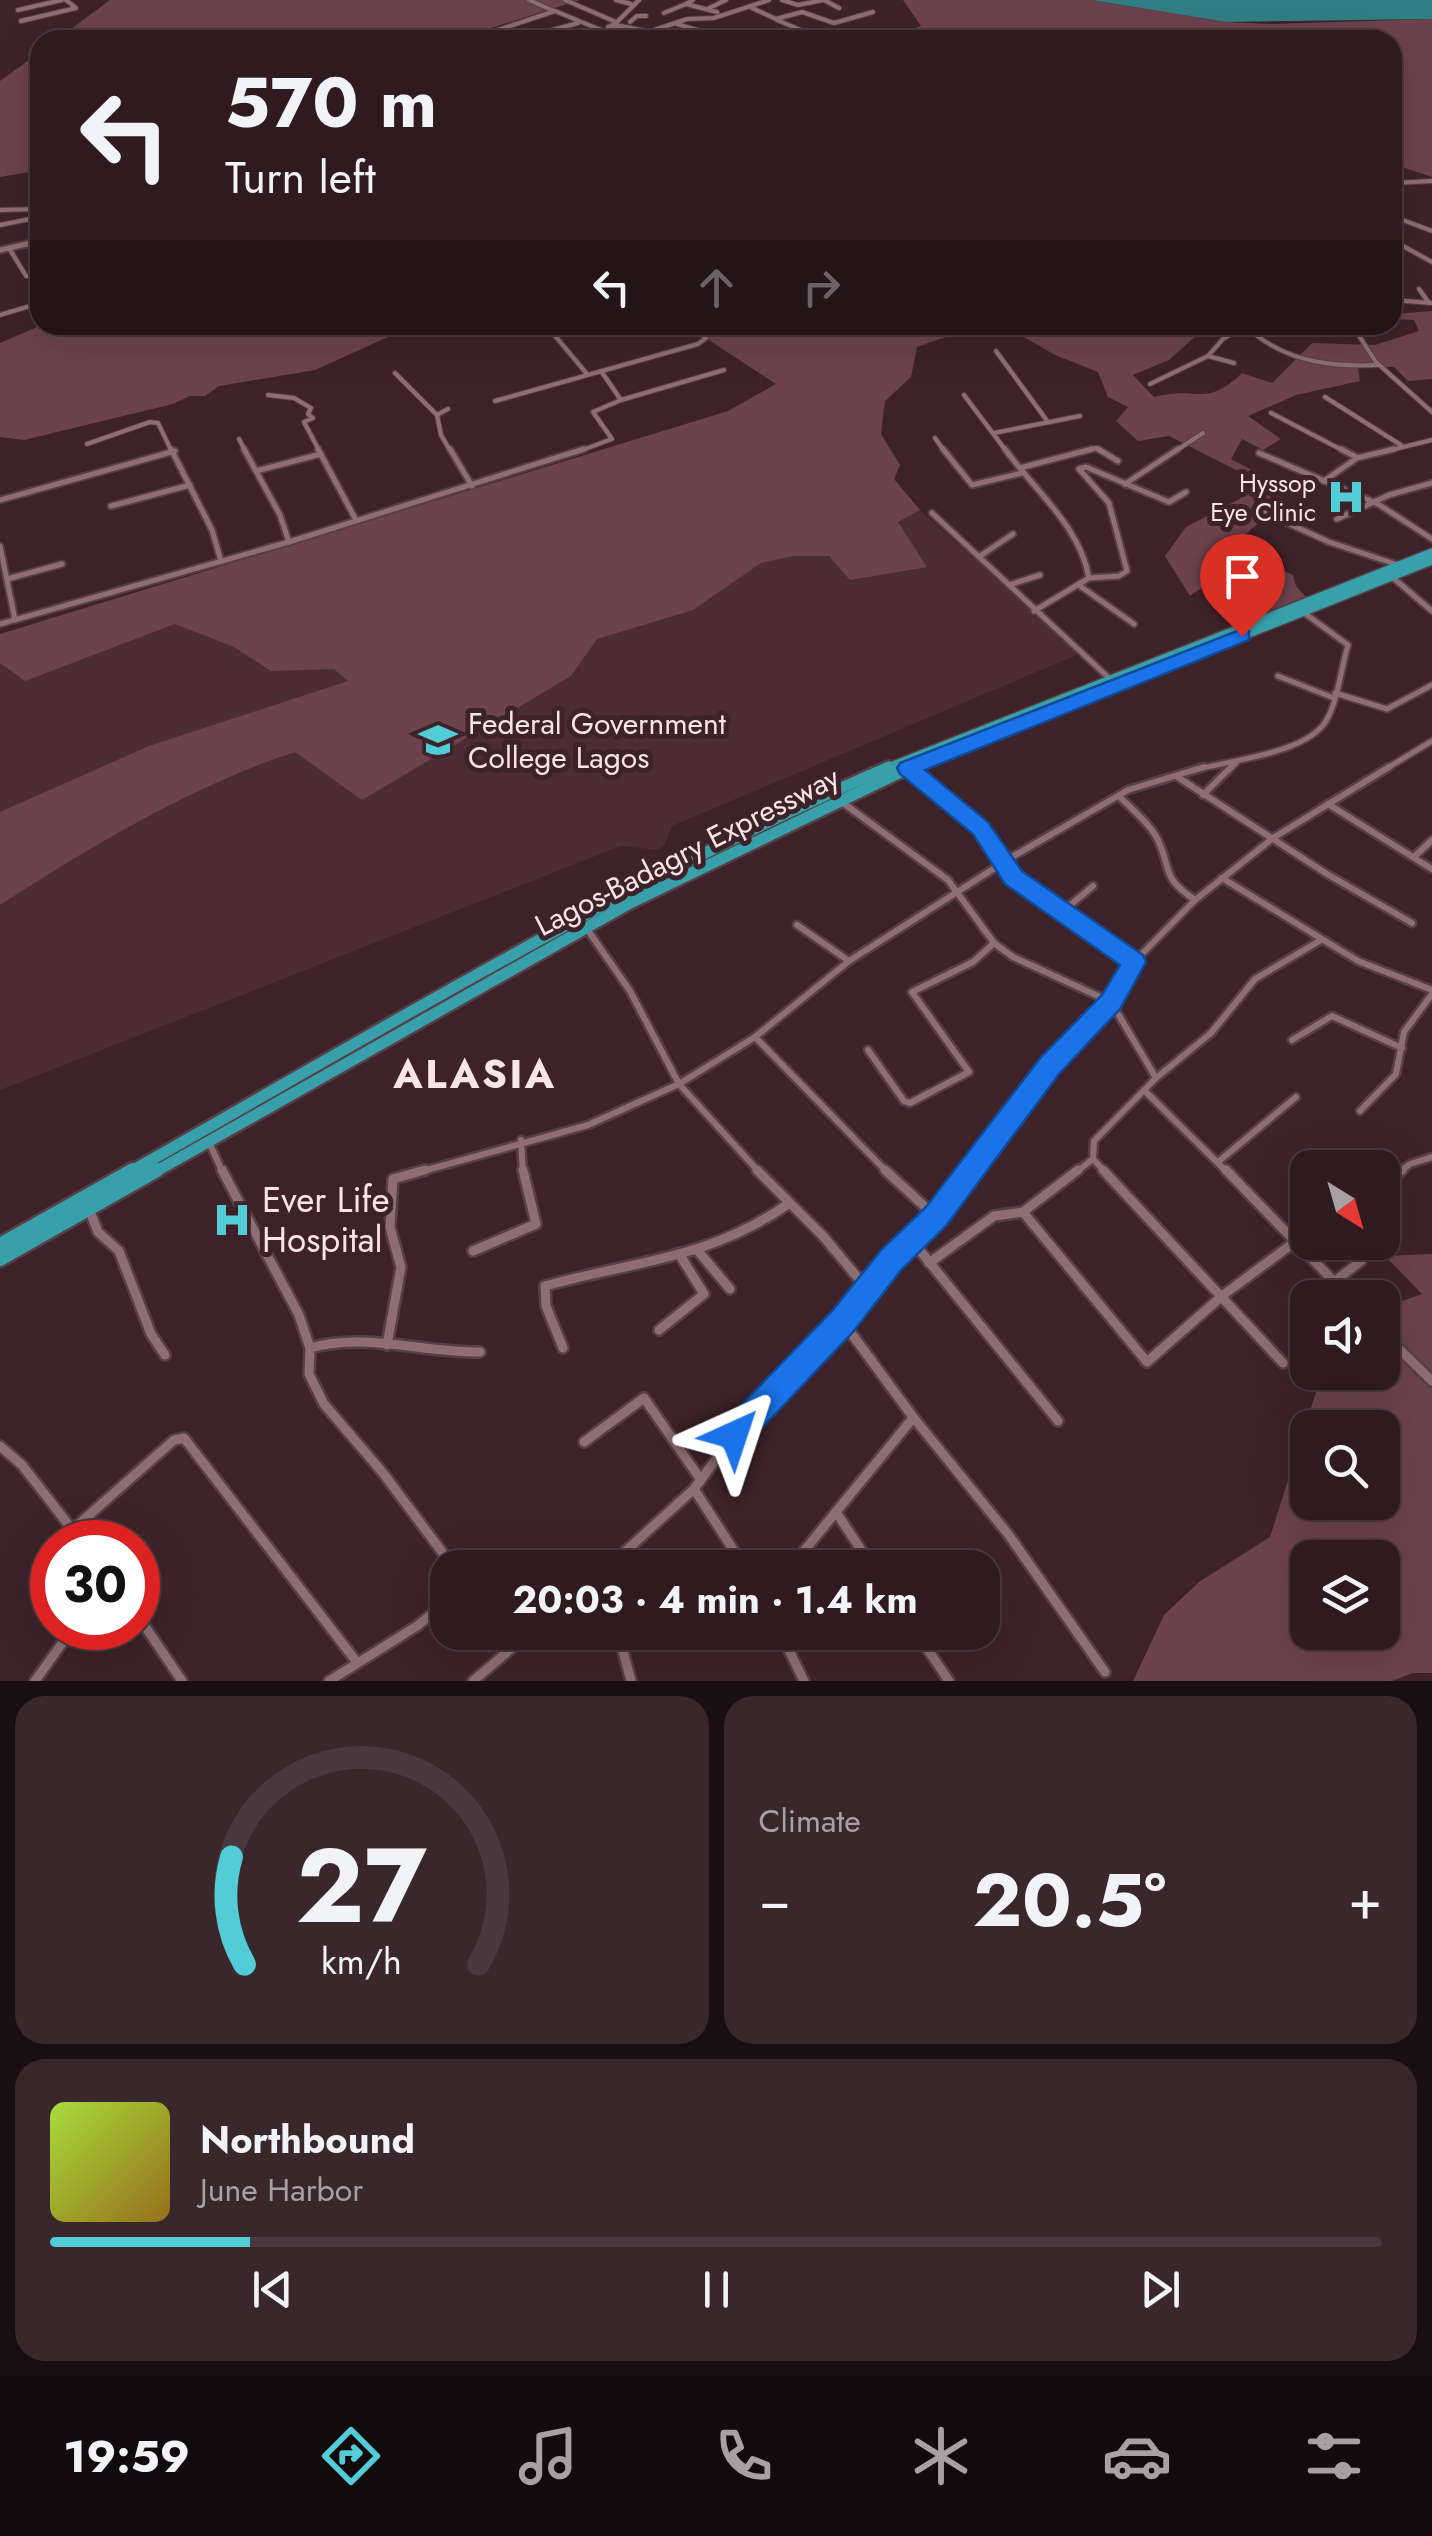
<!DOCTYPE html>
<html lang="en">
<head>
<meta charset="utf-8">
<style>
	body { margin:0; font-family:Jost,sans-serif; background:#3a272c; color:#f1f3f6; height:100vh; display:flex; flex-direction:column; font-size:38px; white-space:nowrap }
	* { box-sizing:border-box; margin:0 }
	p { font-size:32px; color:#a7a1a4 }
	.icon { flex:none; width:55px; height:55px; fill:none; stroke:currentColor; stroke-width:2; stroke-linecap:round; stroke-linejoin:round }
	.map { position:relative; height:1681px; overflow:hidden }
	.sheet { display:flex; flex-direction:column; gap:15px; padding:15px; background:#190e11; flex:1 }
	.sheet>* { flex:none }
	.banner { position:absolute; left:30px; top:30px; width:1372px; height:305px; border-radius:30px; box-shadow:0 10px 40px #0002,0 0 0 2px #49383d; background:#2e1a1f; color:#f1f3f6; overflow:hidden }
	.needle { width:65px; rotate:143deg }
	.controls { position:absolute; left:1290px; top:1150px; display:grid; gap:20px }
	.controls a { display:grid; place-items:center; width:110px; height:110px; border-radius:20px; background:#2e1a1f; box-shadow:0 10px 40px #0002,0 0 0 2px #49383d; font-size:50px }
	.speed { position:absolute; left:30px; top:1520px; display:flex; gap:20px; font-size:50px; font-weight:700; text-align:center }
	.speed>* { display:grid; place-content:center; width:130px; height:130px; border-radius:50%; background:#2e1a1f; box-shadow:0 10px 40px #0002,0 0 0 2px #49383d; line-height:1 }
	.speed .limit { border:15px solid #d22; background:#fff; color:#111 }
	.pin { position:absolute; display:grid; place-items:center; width:85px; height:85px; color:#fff; margin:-102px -42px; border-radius:50% 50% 50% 0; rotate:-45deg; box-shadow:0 0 10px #0007 }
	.pin .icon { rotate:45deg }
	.me { position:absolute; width:110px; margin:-55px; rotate:42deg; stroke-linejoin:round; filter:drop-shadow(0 0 8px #0008) }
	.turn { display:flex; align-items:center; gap:35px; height:210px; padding:0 30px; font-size:45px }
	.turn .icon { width:130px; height:130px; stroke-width:2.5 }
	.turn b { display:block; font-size:70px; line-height:85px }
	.lanes { display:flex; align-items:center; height:95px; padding:0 30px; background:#0003; justify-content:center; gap:50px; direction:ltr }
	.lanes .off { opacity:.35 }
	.big { font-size:75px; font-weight:700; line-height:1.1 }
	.sheet .card { flex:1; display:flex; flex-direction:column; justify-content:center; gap:15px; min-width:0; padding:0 35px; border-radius:30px; background:#3a272c }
	.sheet .dial { align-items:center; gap:0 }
	.dial svg { height:260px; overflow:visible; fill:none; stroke:#49383d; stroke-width:7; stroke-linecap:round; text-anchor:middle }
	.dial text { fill:#f1f3f6; stroke:none }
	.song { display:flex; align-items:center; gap:30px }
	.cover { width:120px; height:120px; border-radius:15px; background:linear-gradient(135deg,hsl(80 70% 55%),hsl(40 70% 35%)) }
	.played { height:10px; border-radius:5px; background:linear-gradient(90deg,#52ccd6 15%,#49383d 15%) }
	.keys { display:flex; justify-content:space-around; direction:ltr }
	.heat { display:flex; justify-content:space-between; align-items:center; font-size:55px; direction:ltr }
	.sheet .tiles { flex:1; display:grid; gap:15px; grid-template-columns:1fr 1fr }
	.card:last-child { grid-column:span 2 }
	.trip { position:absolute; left:430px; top:1550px; width:570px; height:100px; border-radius:30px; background:#2e1a1f; box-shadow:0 10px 40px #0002,0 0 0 2px #49383d; font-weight:700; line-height:100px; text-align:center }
	.dock { display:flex; height:160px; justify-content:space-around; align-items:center; background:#120a0c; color:#a7a1a4 }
	.dock .icon { width:70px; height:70px }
	.dock .current { color:#52ccd6 }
	.dock b { font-size:45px; color:#f1f3f6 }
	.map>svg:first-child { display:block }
</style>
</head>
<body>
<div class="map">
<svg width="1432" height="1681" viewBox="0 0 1432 1681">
	<rect width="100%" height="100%" fill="#3d2229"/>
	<polygon fill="#4c2c35" points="894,479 920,510 1079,654 672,826 664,846 658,850 621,846 0,1090 0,634"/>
	<g fill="#6c424d" fill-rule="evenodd">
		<polygon points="110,0 580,0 453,40 56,40"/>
		<polygon points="903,0 1092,0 1226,22 1270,24 1432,19 1432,177 1393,164 1392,40 887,40 921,26"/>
		<polygon points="40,52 40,170 0,177 0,81"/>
		<path d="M1432,311V379L1408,381L1394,367L1358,368L1360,381L1296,395L1248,416L1281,439L1263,450L1242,439L1231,459L1267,478L1283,501L1245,535L1246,553L1293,575L1296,586L1306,597L1229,630L1259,611L1272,587L1248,571C1228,587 1214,577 1190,596L1165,556L1186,527L1241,498L1240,472L1169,436L1138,441L1116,421L1128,407L1108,397L1098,372L1055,355L1003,325H1208L1169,360L1133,375L1154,397C1200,385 1204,409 1242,373L1272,383L1312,343L1375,345L1419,331L1414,320L1393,319V314Z"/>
		<polygon points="42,325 443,325 388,337 315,370 219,386 205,396 190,396 173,404 24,440 0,437 0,343"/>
		<path d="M686,325H980L917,347L911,377L885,401L881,434L900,465L894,479L920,510L898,522L927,567L850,580L829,556H793L761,563L693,610L597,639L571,676L362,800L295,752C193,785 90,847 0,905V812L149,746L348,681L334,669L271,671L234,647L175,624L25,681L0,663V634L728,411L776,384Z"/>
		<path d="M1432,1254V1673H1413L1392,1681H1133L1164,1615L1199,1582L1270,1537L1322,1373L1382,1372L1383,1308L1422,1294L1385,1256ZM1308,1428H1382V1502H1308ZM1308,1558H1382V1632H1308Z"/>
	</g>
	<polygon fill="#307f85" points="1092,0 1432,0 1432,19 1226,22"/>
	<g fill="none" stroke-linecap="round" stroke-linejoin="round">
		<g stroke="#563f46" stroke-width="6">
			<g id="minor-far3">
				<polyline points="529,0 554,11"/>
				<polyline points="565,0 616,22"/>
				<polyline points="616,0 631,4"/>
				<polyline points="693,0 686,4 717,12"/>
				<polyline points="782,0 798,5 823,0"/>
				<polyline points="824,0 839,8"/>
				<polyline points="709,8 726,0"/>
				<polyline points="752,8 776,19 802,12 834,23 873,12"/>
				<polyline points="18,10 62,0"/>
				<polyline points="664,13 686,4"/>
				<polyline points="777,20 824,40"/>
				<polyline points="21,21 76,8 66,0"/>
				<polyline points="630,22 637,16 646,16"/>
				<polyline points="616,23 639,0"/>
				<polyline points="677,24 697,30"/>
				<polyline points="621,26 691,40"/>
				<polyline points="654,30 687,19 714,18 769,0"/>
				<polyline points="707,35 723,40"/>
				<polyline points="484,40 477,37 555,11 625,40"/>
				<polyline points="517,40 578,23"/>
				<polyline points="1392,183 1432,181"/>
				<polyline points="0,210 40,209"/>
				<polyline points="1392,216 1432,231"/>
				<polyline points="0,225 40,217"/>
				<polyline points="1392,240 1432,262"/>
				<polyline points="9,248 26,276 40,277"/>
				<polyline points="1419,289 1429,303"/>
				<polyline points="1392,300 1432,303"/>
				<polyline points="0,315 40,303"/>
				<polyline points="546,325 587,374"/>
				<path d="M1273,325L1256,335C1292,363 1335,367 1379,365"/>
				<polyline points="1352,325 1376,362 1432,412"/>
				<polyline points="996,351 1048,422"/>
				<polyline points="1208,356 1234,363"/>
				<polyline points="395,373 437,415"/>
				<polyline points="1150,384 1208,356 1223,339 1245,325"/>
				<polyline points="268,395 294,398 311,408 308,414 313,418 304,422 320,452"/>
				<polyline points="964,395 1007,452"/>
				<polyline points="1325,397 1401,445"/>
				<polyline points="621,400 724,370"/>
				<polyline points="495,401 698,344 706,338 688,325"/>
				<polyline points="448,409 437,415 441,435 451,452"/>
				<polyline points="1271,413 1346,452"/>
				<polyline points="994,433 1080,416"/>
				<polyline points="935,438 945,452"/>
				<polyline points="239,439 246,452"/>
				<polyline points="87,444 150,422 158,423 172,452"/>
				<polyline points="577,452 612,439 593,412 621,400 601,371"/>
				<polyline points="1082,452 1096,448 1102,452"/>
				<polyline points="1174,452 1203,433"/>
				<polyline points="1383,452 1432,440"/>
			</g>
		</g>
		<g stroke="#563f46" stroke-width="9">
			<g id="minor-far2">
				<polyline points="171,449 212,530 221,561"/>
				<polyline points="244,449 280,515 289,542"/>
				<polyline points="318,449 356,520"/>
				<polyline points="450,449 472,486"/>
				<polyline points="943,449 972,485 1022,473"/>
				<path d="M1005,449C1035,491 1080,526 1089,578L1034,611"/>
				<polyline points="1098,449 1118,461"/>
				<polyline points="1341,449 1356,457"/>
				<polyline points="1259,453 1378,504 1432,539"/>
				<polyline points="1020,468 1092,449"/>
				<polyline points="256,471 321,454"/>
				<polyline points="1324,481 1357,458 1394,449"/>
				<polyline points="1125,484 1178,449"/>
				<polyline points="0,500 175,451"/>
				<polyline points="111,506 190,485"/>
				<polyline points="1257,509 1329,542 1398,565"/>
				<polyline points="932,513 1110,679"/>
				<polyline points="1337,519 1389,495 1432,483"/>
				<polyline points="0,546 15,620"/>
				<polyline points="980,556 1013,534"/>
				<polyline points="1391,576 1432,611"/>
				<polyline points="1089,578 1119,576 1127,571 1109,503 1079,469 1086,467 1169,502 1186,492"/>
				<polyline points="7,579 62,564"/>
				<polyline points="1009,585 1040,575"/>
				<polyline points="1080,586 1134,624"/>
				<polyline points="0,624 289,542 584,449"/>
				<polyline points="1278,676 1334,698"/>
				<polyline points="1335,693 1387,709 1432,685"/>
				<path d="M1195,770C1229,760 1306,754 1326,721C1338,701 1341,668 1348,645L1303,612"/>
				<polyline points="1229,770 1236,763"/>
				<polyline points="1384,770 1432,741"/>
			</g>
		</g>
		<g stroke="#563f46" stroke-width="11">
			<g id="minor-far1">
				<polyline points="908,769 981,828 1013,878 1134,962"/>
				<polyline points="1176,776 1327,874 1412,923"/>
				<polyline points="1203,795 1231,767"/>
				<path d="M1120,797C1132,809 1151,825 1158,840C1173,873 1160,875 1195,900"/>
				<polyline points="839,800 948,880 994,943 1013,957 1111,1002 1156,1078"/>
				<polyline points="1328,804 1432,869"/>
				<polyline points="1414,857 1432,840"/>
				<polyline points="1222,878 1358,961 1432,990"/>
				<polyline points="1062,912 1093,886"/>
				<polyline points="797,925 849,961"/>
				<polyline points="587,929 630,991 679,1084 760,1173"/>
				<polyline points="755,1037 888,1173"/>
				<polyline points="1292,1040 1332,1016 1402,1048"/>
				<polyline points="868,1050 904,1101 910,1103 969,1072 912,992 973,962 994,943"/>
				<polyline points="1146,1092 1228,1173"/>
				<polyline points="1360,1111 1396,1074 1404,1032 1432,994"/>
				<polyline points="521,1140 523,1173"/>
				<polyline points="209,1142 223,1173"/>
				<polyline points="1093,1159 1106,1173"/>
				<polyline points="1218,1162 1296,1097"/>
				<polyline points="416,1173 588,1125 679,1084 755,1037 849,961 1012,857 1128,790 1204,767"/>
				<polyline points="967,1173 1050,1066 1111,1002 1134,962 1195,900 1273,838 1389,767"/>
				<polyline points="1075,1173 1093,1159 1094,1141 1156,1078 1211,1033 1255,979 1321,940"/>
				<polyline points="1399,1173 1410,1164 1432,1157"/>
			</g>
		</g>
		<g stroke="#563f46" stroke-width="14">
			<g id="minor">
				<polyline points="222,1170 299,1315 310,1348 309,1374 324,1404 383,1473 454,1568"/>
				<polyline points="757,1170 823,1236 868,1290"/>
				<polyline points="885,1170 936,1217"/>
				<polyline points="1103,1170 1283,1363"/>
				<polyline points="1226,1170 1350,1298"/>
				<polyline points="1382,1180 1391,1179 1402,1170"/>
				<polyline points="89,1209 98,1232 119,1251 151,1334 165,1355"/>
				<polyline points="1023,1212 1147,1362 1222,1296 1308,1232"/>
				<polyline points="913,1242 1058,1421"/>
				<polyline points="473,1251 536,1224 523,1170"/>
				<polyline points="698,1251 730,1289"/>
				<polyline points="929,1263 994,1216 1023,1212 1078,1170"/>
				<polyline points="1335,1281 1361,1261"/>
				<polyline points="843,1322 913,1417 1008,1534 1105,1672"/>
				<polyline points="659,1330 704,1294 681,1257"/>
				<polyline points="1382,1332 1432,1381"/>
				<polyline points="387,1345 401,1267 390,1227 393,1179 425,1170"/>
				<path d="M310,1348C365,1332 424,1353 480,1352"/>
				<path d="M563,1348L546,1306L545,1286C634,1261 710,1259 788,1204"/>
				<polyline points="584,1442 644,1398 701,1480"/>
				<polyline points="0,1446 22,1465 82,1542"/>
				<polyline points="694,1489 745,1568"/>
				<polyline points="836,1512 873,1568"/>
				<polyline points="71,1531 174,1440 184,1438 356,1661"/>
				<polyline points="607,1568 694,1489 734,1435 843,1322 969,1170"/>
				<polyline points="790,1568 913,1418"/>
				<polyline points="138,1616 182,1681"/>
				<polyline points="618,1632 631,1681"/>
				<polyline points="780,1632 804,1681"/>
				<polyline points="916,1632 949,1681"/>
				<polyline points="35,1681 73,1628"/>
				<polyline points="329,1681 417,1626 448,1601"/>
				<polyline points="473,1681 531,1632"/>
			</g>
		</g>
		<g stroke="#563f46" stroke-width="6">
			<g id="tertiary-far1">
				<polygon points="615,24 621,27 608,27"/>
				<polyline points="588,40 614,29"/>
			</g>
		</g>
		<g stroke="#563f46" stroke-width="9">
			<polyline id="tertiary" points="0,250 40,241"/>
		</g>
		<g stroke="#563f46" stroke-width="12">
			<g id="trunk-far2">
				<polyline points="883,770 1432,553"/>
				<polyline points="905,770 1432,560"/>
			</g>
		</g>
		<g stroke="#563f46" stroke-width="16">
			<g id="trunk-far1">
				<path d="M128,1173C378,1032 625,881 889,767"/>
				<polyline points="153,1173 630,903 911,767"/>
			</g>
		</g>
		<g stroke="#563f46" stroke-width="19">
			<g id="trunk">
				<polyline points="0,1245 133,1170"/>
				<polyline points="0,1259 157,1170"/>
			</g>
		</g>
		<use href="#minor-far3" stroke="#8e6e75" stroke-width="4"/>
		<use href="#minor-far2" stroke="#8e6e75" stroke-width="5"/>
		<use href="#minor-far1" stroke="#8e6e75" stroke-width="6"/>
		<use href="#minor" stroke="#8e6e75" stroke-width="9"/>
		<use href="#tertiary-far1" stroke="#8e6e75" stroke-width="4"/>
		<use href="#tertiary" stroke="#8e6e75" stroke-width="5"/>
		<use href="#trunk-far2" stroke="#37a0aa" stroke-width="9"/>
		<use href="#trunk-far1" stroke="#37a0aa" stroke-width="11"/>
		<use href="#trunk" stroke="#37a0aa" stroke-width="14"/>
	</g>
	<polygon fill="#1a73e8" stroke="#114b97" stroke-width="2.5" points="1242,629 1249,631 1249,640 925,770 988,822 1022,871 1143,955 1146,962 1120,1009 1059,1074 946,1226 902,1269 853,1332 745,1446 734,1451 723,1446 718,1435 723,1424 832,1311 882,1249 926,1207 1041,1057 1102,995 1120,965 1005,884 973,834 900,774 897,768 900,763"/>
	<defs>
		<g id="hospital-bare" transform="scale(3)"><path d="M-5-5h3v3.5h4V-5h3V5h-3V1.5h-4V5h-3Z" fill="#52ccd6" stroke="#3d2229" stroke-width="2.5" paint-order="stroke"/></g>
		<g id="school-bare" transform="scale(3)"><path d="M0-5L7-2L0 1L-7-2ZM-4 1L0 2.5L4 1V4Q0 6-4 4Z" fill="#52ccd6" stroke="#3d2229" stroke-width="2.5" paint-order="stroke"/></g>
	</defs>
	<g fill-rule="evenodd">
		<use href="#hospital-bare" x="1346" y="497"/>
		<use href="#school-bare" x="438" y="740"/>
		<use href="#hospital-bare" x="232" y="1220"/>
	</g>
	<g text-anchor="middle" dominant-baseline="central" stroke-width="10" stroke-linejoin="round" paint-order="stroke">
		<g font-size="25" fill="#f8e5e9" stroke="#3d2229" text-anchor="end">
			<text x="1316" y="483">Hyssop<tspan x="1316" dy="29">Eye Clinic</tspan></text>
		</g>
		<g font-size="30" fill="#f8e5e9" stroke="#3d2229" text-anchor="start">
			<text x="468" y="723">Federal Government<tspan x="468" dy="34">College Lagos</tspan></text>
		</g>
		<g font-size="30" fill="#f8e5e9" stroke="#3d2229">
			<text transform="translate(687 851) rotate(-27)">Lagos-Badagry Expressway</text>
		</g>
		<g font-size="35" fill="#f8e5e9" stroke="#3d2229" text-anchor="start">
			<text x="262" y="1200">Ever Life<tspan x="262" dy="40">Hospital</tspan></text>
		</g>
		<g font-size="40" font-weight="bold" letter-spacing="2.5" fill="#f8e5e9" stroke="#3d2229">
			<text x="475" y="1074">ALASIA</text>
		</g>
	</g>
</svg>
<div class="controls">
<a><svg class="needle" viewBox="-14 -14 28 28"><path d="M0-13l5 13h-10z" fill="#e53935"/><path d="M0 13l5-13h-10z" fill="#a7a1a4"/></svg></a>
<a><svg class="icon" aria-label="sound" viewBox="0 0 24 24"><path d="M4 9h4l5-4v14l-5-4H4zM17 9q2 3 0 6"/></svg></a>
<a><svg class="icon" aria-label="search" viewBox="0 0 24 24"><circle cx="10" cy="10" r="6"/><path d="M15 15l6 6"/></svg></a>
<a><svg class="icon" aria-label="layers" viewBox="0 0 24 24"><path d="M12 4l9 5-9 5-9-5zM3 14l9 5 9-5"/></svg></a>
</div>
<div class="speed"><div class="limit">30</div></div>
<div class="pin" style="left:1242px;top:636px;background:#d93025"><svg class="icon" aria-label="arrive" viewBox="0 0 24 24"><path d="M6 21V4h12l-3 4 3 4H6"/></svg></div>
<svg class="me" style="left:734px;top:1435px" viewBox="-20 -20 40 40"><path d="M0-17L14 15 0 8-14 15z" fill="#1a73e8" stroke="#fff" stroke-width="4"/></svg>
<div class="trip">20:03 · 4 min · 1.4 km</div>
<div class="banner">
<div class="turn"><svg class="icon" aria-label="left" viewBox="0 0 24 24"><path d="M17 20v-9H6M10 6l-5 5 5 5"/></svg><div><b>570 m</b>Turn left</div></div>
<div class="lanes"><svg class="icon" aria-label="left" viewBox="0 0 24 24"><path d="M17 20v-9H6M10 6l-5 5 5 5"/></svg><svg class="icon off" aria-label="ahead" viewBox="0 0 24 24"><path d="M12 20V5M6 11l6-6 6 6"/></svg><svg class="icon off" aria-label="right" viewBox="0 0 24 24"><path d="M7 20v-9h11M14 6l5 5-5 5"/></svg></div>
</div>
</div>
<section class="sheet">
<div class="tiles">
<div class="card dial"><svg viewBox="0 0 100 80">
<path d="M14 69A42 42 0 1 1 86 69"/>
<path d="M14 69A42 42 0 0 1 10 36" stroke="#52ccd6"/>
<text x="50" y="56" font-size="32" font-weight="700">27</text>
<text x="50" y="72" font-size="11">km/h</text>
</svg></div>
<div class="card"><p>Climate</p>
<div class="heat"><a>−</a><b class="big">20.5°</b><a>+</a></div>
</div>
<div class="card">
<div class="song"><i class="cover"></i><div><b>Northbound</b><p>June Harbor</p></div></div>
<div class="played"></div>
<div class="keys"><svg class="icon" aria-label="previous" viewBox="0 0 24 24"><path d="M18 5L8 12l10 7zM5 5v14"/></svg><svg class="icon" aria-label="pause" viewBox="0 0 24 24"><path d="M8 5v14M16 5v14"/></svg><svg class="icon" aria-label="next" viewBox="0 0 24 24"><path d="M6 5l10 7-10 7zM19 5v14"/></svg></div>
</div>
</div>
</section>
<nav class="dock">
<b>19:59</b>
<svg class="icon current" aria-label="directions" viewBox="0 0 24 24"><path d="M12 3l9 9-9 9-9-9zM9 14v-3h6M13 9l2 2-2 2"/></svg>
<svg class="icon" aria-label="music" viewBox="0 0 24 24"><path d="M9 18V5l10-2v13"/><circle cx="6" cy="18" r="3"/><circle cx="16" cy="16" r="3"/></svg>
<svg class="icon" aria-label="phone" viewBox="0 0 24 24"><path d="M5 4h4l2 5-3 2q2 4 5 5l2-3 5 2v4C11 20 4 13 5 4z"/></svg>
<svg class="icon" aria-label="climate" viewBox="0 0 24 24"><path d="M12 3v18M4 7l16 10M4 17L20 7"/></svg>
<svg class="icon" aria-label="car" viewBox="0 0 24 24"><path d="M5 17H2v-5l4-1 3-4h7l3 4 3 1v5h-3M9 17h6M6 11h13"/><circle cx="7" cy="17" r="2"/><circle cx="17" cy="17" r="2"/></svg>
<svg class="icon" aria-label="filters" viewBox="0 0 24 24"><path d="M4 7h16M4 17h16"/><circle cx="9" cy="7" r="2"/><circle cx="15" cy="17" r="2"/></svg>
</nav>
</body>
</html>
